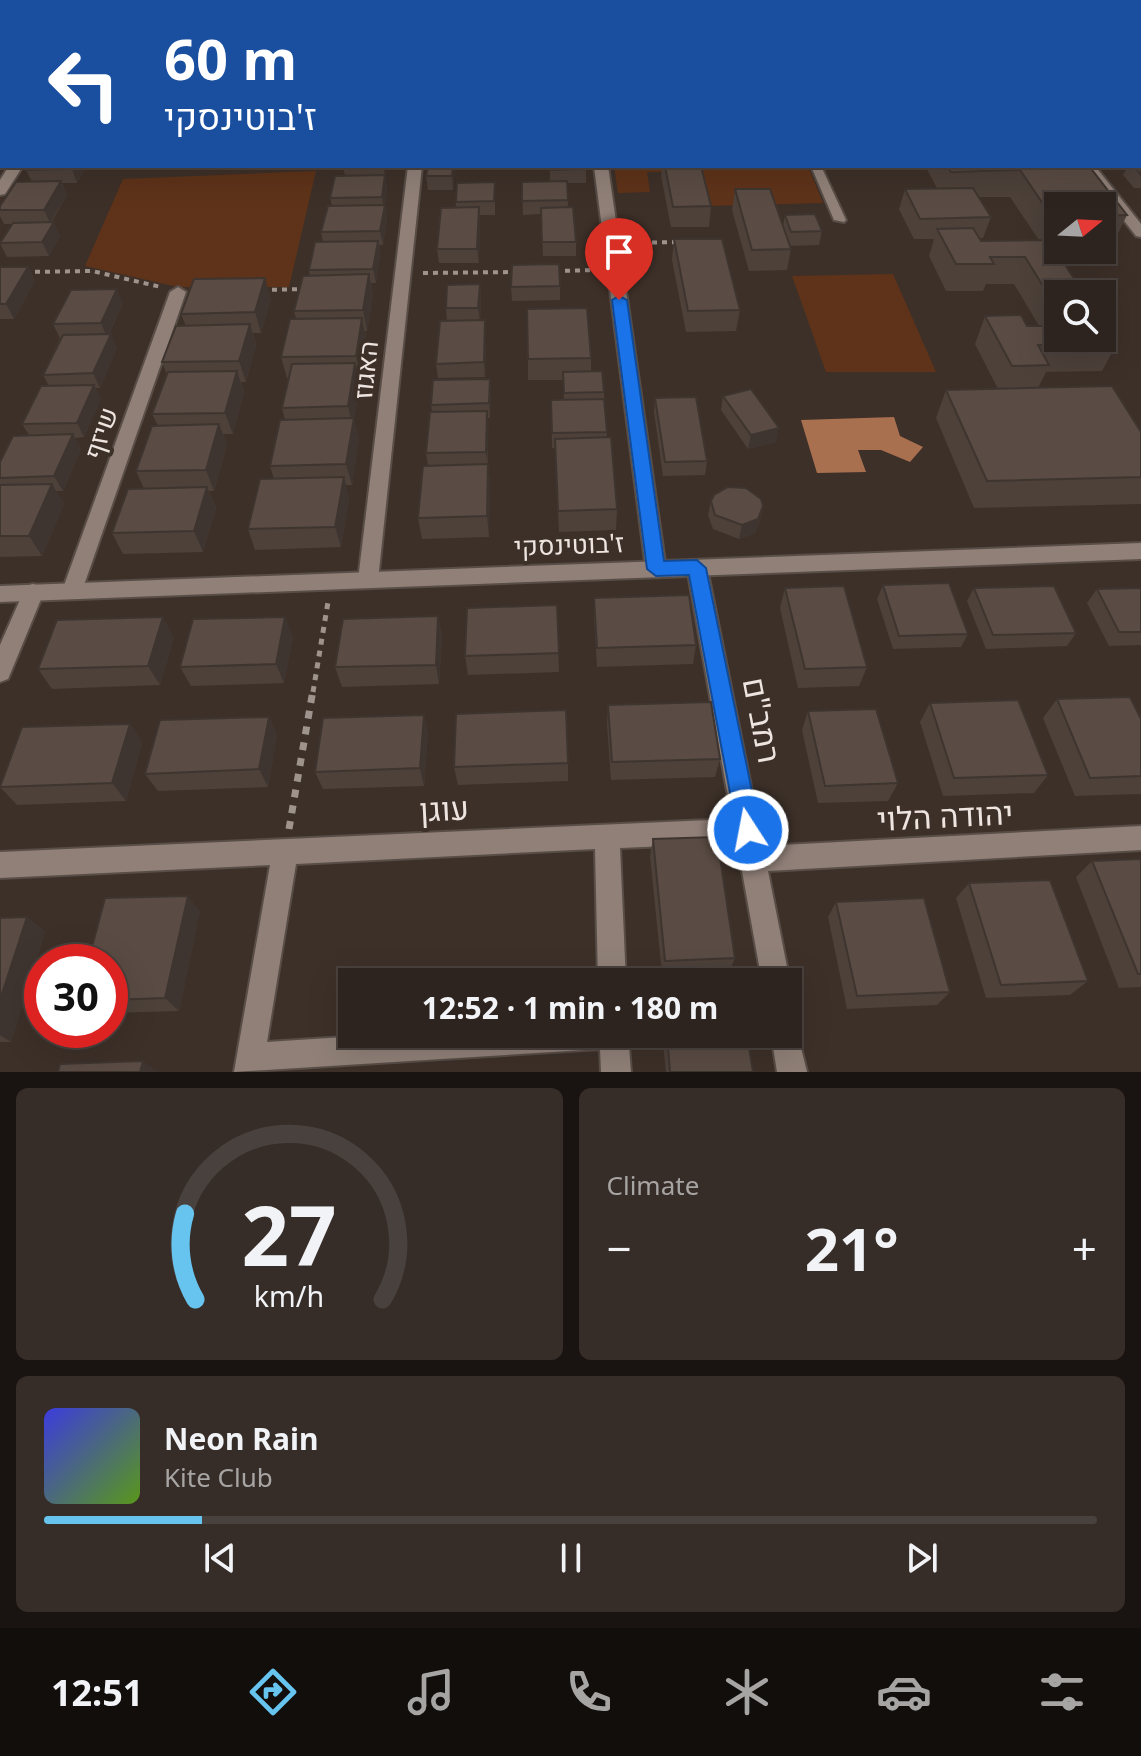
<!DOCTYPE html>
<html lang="en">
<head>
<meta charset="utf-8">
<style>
	body { margin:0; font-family:"Noto Sans",Heebo,sans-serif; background:#362c28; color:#f1f3f6; height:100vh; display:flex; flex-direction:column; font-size:30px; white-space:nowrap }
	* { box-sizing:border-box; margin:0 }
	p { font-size:26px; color:#a7a4a4 }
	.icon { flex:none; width:44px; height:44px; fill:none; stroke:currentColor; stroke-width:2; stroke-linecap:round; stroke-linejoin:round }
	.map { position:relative; height:1072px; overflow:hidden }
	.details { display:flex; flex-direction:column; gap:16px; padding:16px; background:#191411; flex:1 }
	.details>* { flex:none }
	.guide { position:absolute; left:0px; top:0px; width:1142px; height:168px; box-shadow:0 8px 32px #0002,0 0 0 2px #49413d; background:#1a4fa0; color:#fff; overflow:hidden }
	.needle { width:52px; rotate:72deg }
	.buttons { position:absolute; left:1044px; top:192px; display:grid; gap:16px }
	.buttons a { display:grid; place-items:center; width:72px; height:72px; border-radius:0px; background:#2e241f; box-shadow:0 8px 32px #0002,0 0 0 2px #49413d; font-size:40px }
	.speed { position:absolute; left:24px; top:944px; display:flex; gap:16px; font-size:40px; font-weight:700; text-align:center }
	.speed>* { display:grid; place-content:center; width:104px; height:104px; border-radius:50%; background:#2e241f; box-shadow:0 8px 32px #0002,0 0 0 2px #49413d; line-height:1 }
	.speed .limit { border:12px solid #d22; background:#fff; color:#111 }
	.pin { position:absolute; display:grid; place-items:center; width:68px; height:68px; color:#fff; margin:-82px -34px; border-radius:50% 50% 50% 0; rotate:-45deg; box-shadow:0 0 8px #0007 }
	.pin .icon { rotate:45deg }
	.me { position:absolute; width:88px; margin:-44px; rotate:349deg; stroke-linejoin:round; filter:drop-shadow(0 0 6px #0008) }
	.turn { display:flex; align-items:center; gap:28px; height:168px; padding:0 32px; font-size:36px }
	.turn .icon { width:104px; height:104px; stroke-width:2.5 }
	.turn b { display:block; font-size:56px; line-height:68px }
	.big { font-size:60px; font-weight:700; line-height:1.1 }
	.details .card { flex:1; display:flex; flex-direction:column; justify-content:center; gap:12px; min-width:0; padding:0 28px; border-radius:12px; background:#362c28 }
	.details .dial { align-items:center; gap:0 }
	.dial svg { height:208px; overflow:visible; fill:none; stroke:#49413d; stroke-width:7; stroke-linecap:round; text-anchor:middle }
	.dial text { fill:#f1f3f6; stroke:none }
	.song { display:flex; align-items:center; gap:24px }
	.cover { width:96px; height:96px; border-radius:12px; background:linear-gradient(135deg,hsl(240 70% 55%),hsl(90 70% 35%)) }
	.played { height:8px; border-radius:4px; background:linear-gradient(90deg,#67c4ef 15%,#49413d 15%) }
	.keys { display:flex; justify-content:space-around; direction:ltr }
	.heat { display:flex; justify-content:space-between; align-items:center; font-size:44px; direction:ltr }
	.details .tiles { flex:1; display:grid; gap:16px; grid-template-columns:1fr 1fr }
	.card:last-child { grid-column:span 2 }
	.trip { position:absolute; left:338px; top:968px; width:464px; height:80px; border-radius:0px; background:#2e241f; box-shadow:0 8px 32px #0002,0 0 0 2px #49413d; font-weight:700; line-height:80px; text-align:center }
	.menu { display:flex; height:128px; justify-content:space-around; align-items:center; background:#120e0c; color:#a7a4a4 }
	.menu .icon { width:56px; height:56px }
	.menu .selected { color:#67c4ef }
	.menu b { font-size:36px; color:#f1f3f6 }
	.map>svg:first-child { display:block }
</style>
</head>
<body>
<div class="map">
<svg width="1141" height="1072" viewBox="0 0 1141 1072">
	<rect width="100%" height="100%" fill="#3d3029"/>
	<g fill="#5e3319">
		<polygon points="614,166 808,166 823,203 711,206 701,171 647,172 650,192 618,193"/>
		<polygon points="316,171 289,287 178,287 85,266 123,179"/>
		<polygon points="893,274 936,372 826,372 792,276"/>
	</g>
	<polygon fill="#a9704f" points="894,417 900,436 923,447 910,462 881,450 858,450 866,472 817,473 801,420"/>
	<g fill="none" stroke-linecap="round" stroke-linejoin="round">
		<g stroke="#584d47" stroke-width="4">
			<polygon id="lane" points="811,166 821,166 846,220 844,222 834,220"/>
		</g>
		<g stroke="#584d47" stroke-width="4">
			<g id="street">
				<rect x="394" y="0" width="10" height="2"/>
				<rect x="687" y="0" width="10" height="2"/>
				<rect x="0" y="36" width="2" height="6"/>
				<polygon points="9,166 23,166 5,194 0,195 0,180"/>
				<polygon points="408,166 422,166 378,580 375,586 361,586 358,580"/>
				<polygon points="594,166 608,166 666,569 663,575 649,575 646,569"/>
				<polygon points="178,287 186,292 82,591 79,597 65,597 62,591 170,292"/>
				<polygon points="697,560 704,562 707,568 763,846 1141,826 1141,850 768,871 790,982 788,987 788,982 762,982 737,843 620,848 626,982 598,982 595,849 296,864 267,1042 391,1034 628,1034 631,1072 601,1072 600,1049 234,1072 270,865 0,878 0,852 732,819 687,568 690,562"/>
				<polygon points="33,584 40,586 44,592 11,672 8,679 0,682 0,645 26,586"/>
				<polygon points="788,1021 795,1024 807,1072 777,1072 771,1034 788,1034"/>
			</g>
		</g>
		<g stroke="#584d47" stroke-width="4">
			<g id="secondary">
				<polygon points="957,0 967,0 968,2 958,2"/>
				<rect x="1140" y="61" width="1" height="6"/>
				<polygon points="1081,166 1095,166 1141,224 1141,237 1136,236"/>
				<polygon points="1141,543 1141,559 0,602 0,586"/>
			</g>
		</g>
		<g stroke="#9e938d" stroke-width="4" stroke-dasharray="5 5" stroke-linecap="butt">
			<polyline points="632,243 678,242"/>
			<polyline points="555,271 597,270"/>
			<polyline points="25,272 92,271 161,287"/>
			<polyline points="423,273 517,272"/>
			<polyline points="262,290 304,289"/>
		</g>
		<polyline stroke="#9e938d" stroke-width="5" stroke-dasharray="6 6" stroke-linecap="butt" points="313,692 328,602"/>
		<polyline stroke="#9e938d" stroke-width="7" stroke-dasharray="8 8" stroke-linecap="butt" points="289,829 313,690"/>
		<use href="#lane" fill="#908078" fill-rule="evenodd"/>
		<use href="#street" fill="#908078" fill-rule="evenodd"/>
		<use href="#secondary" fill="#908078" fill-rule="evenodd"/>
	</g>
	<g fill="#4d413a" fill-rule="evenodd">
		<polygon points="47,0 93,0 91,2 48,2"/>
		<polygon points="171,0 253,0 253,2 172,2"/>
		<rect x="433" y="0" width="27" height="2"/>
		<rect x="466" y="0" width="33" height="2"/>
		<rect x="507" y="0" width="32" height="2"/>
		<rect x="555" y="0" width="28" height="2"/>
		<rect x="598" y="0" width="30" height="2"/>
		<polygon points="648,0 675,0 675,2 649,2"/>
		<polygon points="709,0 743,0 742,2 710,2"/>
		<polygon points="761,0 793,0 793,2 762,2"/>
		<polygon points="888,0 944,0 950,2 889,2"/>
		<polygon points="1051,0 1114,0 1114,1 1119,1 1118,0 1141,0 1141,48 1140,2 1050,2"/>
		<polygon points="2,39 2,68 0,68 0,42"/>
		<polygon points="1140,109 1141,188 1134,188 1123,175 1128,166 1140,166"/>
		<polygon points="29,166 87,166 77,183 62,183 67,195 51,223 60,236 49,256 7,257 0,243 12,224 4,224 0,216 0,206 32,182 26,170"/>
		<polygon points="343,166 387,166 385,177 387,189 385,205 387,219 383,245 379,245 380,255 376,283 371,283 373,295 367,331 365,331 366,339 360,377 358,377 360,384 354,419 359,439 352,485 345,485 349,498 341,547 255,550 248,529 274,479 270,466 285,420 282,408 289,378 287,378 281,357 296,319 294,311 310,276 309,270 323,242 321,232 332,206 330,198 345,176"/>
		<polygon points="428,166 454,166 453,190 428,190 426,176"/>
		<polygon points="536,166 586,166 586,183 567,183 568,207 576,242 576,256 543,256 541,214 523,215 522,182 550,181 550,166"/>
		<polygon points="662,166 701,166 711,206 709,227 671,227 661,176"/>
		<path d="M925,166H1089L1127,215L1114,242H1102V206H1058V243H1051L1058,294V338L1117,343L1102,371L1046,372L1038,388L1141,432V504L974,508L936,418L946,390L998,389L975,344L985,316L1027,326H1039L1014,284H986L983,291H946L929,256L934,239H914L899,209L905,189L937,188ZM979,197H1010L1039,240L981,241L979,238H983L991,217Z"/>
		<polygon points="495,182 495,215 480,215 479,263 439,263 437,249 456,208 456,202"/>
		<polygon points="735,189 783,226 785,215 822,231 819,245 790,246 791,249 787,270 749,271 732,210"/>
		<polygon points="674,239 740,310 736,331 686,332 672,260"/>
		<polygon points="0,267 28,267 35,281 14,319 0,319"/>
		<polygon points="480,284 481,298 480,320 486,335 485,377 438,378 436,364 447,321 446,308"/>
		<polygon points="560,286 560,300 512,301 511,287"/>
		<polygon points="271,299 261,333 253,333 256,345 246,382 241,382 244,392 233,434 223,434 227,445 214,491 209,491 216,508 203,552 123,554 112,533 144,489 136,471 158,426 152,414 167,375 162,362 186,326 181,314"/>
		<polygon points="123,303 109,334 117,348 100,388 95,388 101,399 84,437 75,438 81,449 63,491 56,491 64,504 42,556 0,557 0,462 29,435 22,424 49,386 43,375 60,338 53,324"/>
		<polygon points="591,358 591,371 604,392 607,437 617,509 616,530 559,532 555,448 552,448 551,400 564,400 563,380 528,380 528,359"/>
		<polygon points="491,393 490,418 488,418 488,464 490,485 489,537 422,539 418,518 428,466 426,453 432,412 431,405"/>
		<polygon points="723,396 776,442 748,449 721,410"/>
		<polygon points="655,398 707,461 705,475 663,476 654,412"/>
		<polygon points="711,501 763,506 760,520 755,533 739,539 713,529 708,515"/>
		<polygon points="883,585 968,634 961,647 893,649 877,599"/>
		<polygon points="785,588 867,667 859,686 798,688 780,608"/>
		<polygon points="974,588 1076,633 1067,646 986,649 967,601"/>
		<polygon points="1141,588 1141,645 1109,646 1087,603 1097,589"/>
		<polygon points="594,598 696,645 693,664 597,667 594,618"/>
		<polygon points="557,605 559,672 468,675 465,656"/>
		<polygon points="438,616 442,636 439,684 342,687 335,667"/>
		<polygon points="285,617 293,637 284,683 191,686 180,667"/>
		<polygon points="174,637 160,685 52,689 38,669"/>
		<polygon points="1057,699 1141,719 1141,794 1075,796 1043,718"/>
		<polygon points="930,703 1048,775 1034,793 943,796 920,722"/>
		<polygon points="608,705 720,759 715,777 611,780 607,724"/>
		<polygon points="808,711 898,783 888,801 818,803 802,730"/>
		<polygon points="424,715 428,734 424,786 323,789 315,772"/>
		<polygon points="269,717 277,735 268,787 158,791 145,774"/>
		<polygon points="130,724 142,743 126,801 17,805 0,787"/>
		<polygon points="568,763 568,781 458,785 454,767"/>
		<polygon points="653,839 735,958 729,972 662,974 650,856"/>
		<polygon points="1141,859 1141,987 1119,988 1076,877 1092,861"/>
		<polygon points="969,883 1088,981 1070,995 986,998 956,898"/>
		<polygon points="836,902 950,992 937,1005 847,1009 828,917"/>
		<polygon points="200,911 179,1011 110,1013 110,962"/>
		<polygon points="27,917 45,932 11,1042 0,1042 0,918"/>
		<polygon points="662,1034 747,1034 753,1072 666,1072"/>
	</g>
	<g fill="#3f3530">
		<polygon points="80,0 93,0 91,2 80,2"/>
		<rect x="239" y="0" width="14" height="2"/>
		<polygon points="2,13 2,31 0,26 0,15"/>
		<polygon points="2,114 2,136 0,138 0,117"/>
		<polygon points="74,166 87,166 77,183 72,169"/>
		<polygon points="383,166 387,166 385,177 387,189 384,211 382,197 385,177"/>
		<polygon points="453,166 454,166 455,171 453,190 452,176"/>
		<polygon points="61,181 67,195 50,223 44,210"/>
		<polygon points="385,205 387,219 383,245 380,231"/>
		<polygon points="479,207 480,221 479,263 477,249"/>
		<polygon points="54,222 60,236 49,256 42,242"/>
		<polygon points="378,241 380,255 376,283 373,269"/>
		<polygon points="28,267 35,281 14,319 6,304"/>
		<polygon points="369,274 373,295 367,331 363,310"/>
		<polygon points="265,278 271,299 261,333 255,312"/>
		<polygon points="480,284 481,298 480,322 478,308"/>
		<polygon points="117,289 123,303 107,337 101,323"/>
		<polygon points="362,318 366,339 360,377 356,356"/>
		<polygon points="485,320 486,335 485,377 484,362"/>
		<polygon points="250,324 256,345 246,382 239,361"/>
		<polygon points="111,334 117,348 100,388 93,373"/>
		<polygon points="355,363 360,384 354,419 359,439 352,485 346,464 353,426 348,406"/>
		<polygon points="237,371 244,392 233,434 225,413"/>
		<polygon points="490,379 491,393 490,418 489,403"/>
		<polygon points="94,385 101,399 84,437 77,423"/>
		<polygon points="487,411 489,425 487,466 486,452"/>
		<polygon points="219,424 227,445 214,491 206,470"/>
		<polygon points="779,428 776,442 748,449 751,435"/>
		<polygon points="73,434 81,449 63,491 54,476"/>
		<polygon points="488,464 490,485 489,537 487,516"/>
		<polygon points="344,477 349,498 341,547 335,527"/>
		<polygon points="52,484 64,504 42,556 29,536"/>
		<polygon points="207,487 216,508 203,552 194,531"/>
		<polygon points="763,506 760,520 755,533 739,539 742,525"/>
		<polygon points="438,616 442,636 439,684 436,665"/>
		<polygon points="163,617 174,637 160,685 148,666"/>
		<polygon points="285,617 293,637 284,683 276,664"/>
		<polygon points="424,715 428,734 424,786 420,768"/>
		<polygon points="269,717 277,735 268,787 259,769"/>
		<polygon points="130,724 142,743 126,801 112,783"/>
		<polygon points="188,896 200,911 179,1011 165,998"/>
		<polygon points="27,917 45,932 11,1042 0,1035 0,1000"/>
		<polygon points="143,1061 158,1072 140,1072"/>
	</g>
	<g fill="#5a4c44" stroke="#3f3530" stroke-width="2">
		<polygon points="331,0 370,0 370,2 330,2"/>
		<polygon points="413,0 428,0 428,2 412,2"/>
		<polygon points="810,0 838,0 839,2 812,2"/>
		<polygon points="852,0 884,0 885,2 854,2"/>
		<polygon points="948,0 950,2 911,2 910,1"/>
		<polygon points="993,0 1035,0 1037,2 995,2"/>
		<polygon points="1058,0 1084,0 1086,2 1059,2"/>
		<polygon points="1108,1 1141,1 1141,13 1140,2"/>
		<polygon points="2,39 2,56 0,56 0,42"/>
		<rect x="0" y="90" width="2" height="14"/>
		<polygon points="1140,161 1141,161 1141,175 1134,166 1140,166"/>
		<polygon points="29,166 74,166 72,169 26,170"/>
		<polygon points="428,166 453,166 452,176 426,176"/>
		<polygon points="550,166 586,166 587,169 550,170"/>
		<polygon points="665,166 701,166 711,206 673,207"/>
		<polygon points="947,166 1089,166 1127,215 1102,216 1102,206 1058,206 1058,217 1052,217 1020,170 951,172"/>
		<polygon points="385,175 382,197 330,198 335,176"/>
		<polygon points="61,181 44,210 0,210 0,206 16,182"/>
		<polygon points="567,181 568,200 522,201 522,182"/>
		<polygon points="495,182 494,201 456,202 457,183"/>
		<polygon points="973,188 991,217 920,219 905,189"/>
		<polygon points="735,189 770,189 791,249 752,250"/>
		<polygon points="385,205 380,231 321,232 328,206"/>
		<polygon points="479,207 477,249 437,249 441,208"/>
		<polygon points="573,207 576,242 542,242 541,208"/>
		<polygon points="815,214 822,231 791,232 785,215"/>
		<polygon points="54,222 42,242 0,243 13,223"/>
		<polygon points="973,228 981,241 1049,240 1084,294 1058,294 1058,310 1025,257 990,257 994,264 956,264 937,229"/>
		<polygon points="674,239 722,239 740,310 688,311"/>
		<polygon points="378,241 373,269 309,270 315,242"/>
		<polygon points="559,264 560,286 511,287 512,265"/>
		<polygon points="0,267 28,267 6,304 0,304"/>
		<polygon points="369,274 363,310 294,311 303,276"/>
		<polygon points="265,278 255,312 181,314 194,279"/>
		<polygon points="480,284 478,308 446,308 447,285"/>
		<polygon points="117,289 101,323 53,324 71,290"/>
		<polygon points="587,308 591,358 528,359 527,309"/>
		<polygon points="1021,315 1027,326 1058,326 1058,338 1102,338 1102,321 1117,343 1038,345 1049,365 1012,366 985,316"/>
		<polygon points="362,318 356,356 281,357 290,319"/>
		<polygon points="485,320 484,362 436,364 440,321"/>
		<polygon points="250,324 239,361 162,362 176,326"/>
		<polygon points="111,334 93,373 43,375 63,335"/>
		<polygon points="355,363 348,406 282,408 292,364"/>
		<polygon points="237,371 225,413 152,414 168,372"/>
		<polygon points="602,371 604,392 564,393 563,372"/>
		<polygon points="490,379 489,403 431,405 433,380"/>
		<polygon points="94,385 77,423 22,424 41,386"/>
		<polygon points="1112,386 1141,432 1141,477 987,481 946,390"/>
		<polygon points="751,389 779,428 751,435 723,396"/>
		<polygon points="696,397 707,461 665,462 655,398"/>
		<polygon points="604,399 607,432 552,433 551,400"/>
		<polygon points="487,411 486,452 426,453 430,412"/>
		<polygon points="354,418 346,464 270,466 280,420"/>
		<polygon points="219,424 206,470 136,471 152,426"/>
		<polygon points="73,434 54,476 0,478 0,462 13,436"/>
		<polygon points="611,437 617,509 558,511 555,439"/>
		<polygon points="488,464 487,516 418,518 423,466"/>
		<polygon points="344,477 335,527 248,529 260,479"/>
		<polygon points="52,484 29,536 0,536 0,485"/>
		<polygon points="207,487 194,531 112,533 128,489"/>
		<polygon points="728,487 746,488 761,499 763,506 758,519 742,525 715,515 711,501 714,495"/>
		<polygon points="949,583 968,634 899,636 883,585"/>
		<polygon points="844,586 867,667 805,669 785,588"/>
		<polygon points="1054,586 1076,633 993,635 974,588"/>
		<polygon points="1141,588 1141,632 1119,632 1097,589"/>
		<polygon points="689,595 696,645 597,648 594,598"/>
		<polygon points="557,605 559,653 465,656 467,608"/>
		<polygon points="438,616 436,665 335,667 343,619"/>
		<polygon points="163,617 148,666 38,669 57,620"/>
		<polygon points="285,617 276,664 180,667 193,619"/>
		<polygon points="1130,697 1141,719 1141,776 1090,778 1057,699"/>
		<polygon points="1018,700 1048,775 954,778 930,703"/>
		<polygon points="711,702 720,759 612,762 608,705"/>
		<polygon points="876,709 898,783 825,786 808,711"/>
		<polygon points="566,710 568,763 454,767 456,714"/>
		<polygon points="424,715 420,768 315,772 323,718"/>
		<polygon points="269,717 259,769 145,774 160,720"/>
		<polygon points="130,724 112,783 0,787 22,727"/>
		<polygon points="717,837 735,958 665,961 653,839"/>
		<polygon points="1141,859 1141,974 1138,974 1092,861"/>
		<polygon points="1050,880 1088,981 1001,985 969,883"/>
		<polygon points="188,896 165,998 110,1000 110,962 88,962 105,898"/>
		<polygon points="924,898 950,992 857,996 836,902"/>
		<polygon points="27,917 0,1000 0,918"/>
		<polygon points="667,1034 747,1034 753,1072 670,1072"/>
		<polygon points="143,1061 140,1072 58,1072 60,1064"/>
	</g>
	<polygon fill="#1a73e8" stroke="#114b97" stroke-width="2" points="619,296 627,300 664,561 697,560 706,568 760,830 757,838 748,841 740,838 737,830 689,575 656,576 647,569 612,300"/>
	<g text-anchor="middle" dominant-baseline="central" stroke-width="8" stroke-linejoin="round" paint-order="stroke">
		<g font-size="26" fill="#eee5e1" stroke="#3d3029">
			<text transform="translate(365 370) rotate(-84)">האגוז</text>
			<text transform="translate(100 433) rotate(-71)">שיזף</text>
			<text transform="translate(569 544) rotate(-2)">ז'בוטינסקי</text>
		</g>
		<g font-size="32" fill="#eee5e1" stroke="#3d3029">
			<text transform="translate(763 720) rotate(79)">רמב"ם</text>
			<text transform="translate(444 808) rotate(-3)">עוגן</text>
			<text transform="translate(945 815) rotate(-3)">יהודה הלוי</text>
		</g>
	</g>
</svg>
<div class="buttons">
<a><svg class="needle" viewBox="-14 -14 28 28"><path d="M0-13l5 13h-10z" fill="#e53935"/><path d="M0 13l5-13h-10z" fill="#a7a4a4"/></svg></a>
<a><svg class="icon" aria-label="search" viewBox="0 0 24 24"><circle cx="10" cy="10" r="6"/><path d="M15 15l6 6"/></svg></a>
</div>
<div class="speed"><div class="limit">30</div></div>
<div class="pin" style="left:619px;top:300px;background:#d93025"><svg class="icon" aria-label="arrive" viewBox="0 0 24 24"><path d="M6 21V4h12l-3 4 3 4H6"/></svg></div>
<svg class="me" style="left:748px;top:830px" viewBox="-20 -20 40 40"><circle r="17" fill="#1a73e8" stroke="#fff" stroke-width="3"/><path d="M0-11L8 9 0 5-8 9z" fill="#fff"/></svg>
<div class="trip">12:52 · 1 min · 180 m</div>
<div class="guide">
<div class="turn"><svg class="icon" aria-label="left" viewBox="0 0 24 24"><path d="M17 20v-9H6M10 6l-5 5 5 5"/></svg><div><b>60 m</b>ז'בוטינסקי</div></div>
</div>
</div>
<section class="details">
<div class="tiles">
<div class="card dial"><svg viewBox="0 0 100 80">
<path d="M14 69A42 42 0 1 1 86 69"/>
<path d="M14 69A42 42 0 0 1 10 36" stroke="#67c4ef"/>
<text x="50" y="56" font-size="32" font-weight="700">27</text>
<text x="50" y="72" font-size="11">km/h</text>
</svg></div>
<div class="card"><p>Climate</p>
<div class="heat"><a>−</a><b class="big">21°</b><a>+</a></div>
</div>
<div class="card">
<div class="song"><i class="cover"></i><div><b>Neon Rain</b><p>Kite Club</p></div></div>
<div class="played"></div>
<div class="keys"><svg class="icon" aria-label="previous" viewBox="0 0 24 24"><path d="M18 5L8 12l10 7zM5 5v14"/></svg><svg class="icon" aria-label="pause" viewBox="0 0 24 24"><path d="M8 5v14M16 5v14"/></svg><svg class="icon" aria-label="next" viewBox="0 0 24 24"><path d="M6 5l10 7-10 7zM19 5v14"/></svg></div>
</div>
</div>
</section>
<nav class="menu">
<b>12:51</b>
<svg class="icon selected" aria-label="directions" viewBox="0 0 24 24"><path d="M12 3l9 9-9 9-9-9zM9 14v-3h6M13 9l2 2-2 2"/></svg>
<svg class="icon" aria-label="music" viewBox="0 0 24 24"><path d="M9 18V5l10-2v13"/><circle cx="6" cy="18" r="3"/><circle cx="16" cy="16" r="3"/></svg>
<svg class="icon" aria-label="phone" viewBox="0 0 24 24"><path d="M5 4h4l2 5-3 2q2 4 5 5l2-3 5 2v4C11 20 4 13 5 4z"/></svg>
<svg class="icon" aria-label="climate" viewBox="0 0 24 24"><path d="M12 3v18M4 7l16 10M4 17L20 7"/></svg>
<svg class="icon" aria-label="car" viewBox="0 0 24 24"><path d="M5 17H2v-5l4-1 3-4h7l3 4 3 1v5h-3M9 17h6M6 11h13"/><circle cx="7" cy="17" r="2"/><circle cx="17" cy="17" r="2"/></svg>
<svg class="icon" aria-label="filters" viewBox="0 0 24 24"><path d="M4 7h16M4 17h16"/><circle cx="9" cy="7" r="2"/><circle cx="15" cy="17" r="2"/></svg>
</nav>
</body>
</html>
